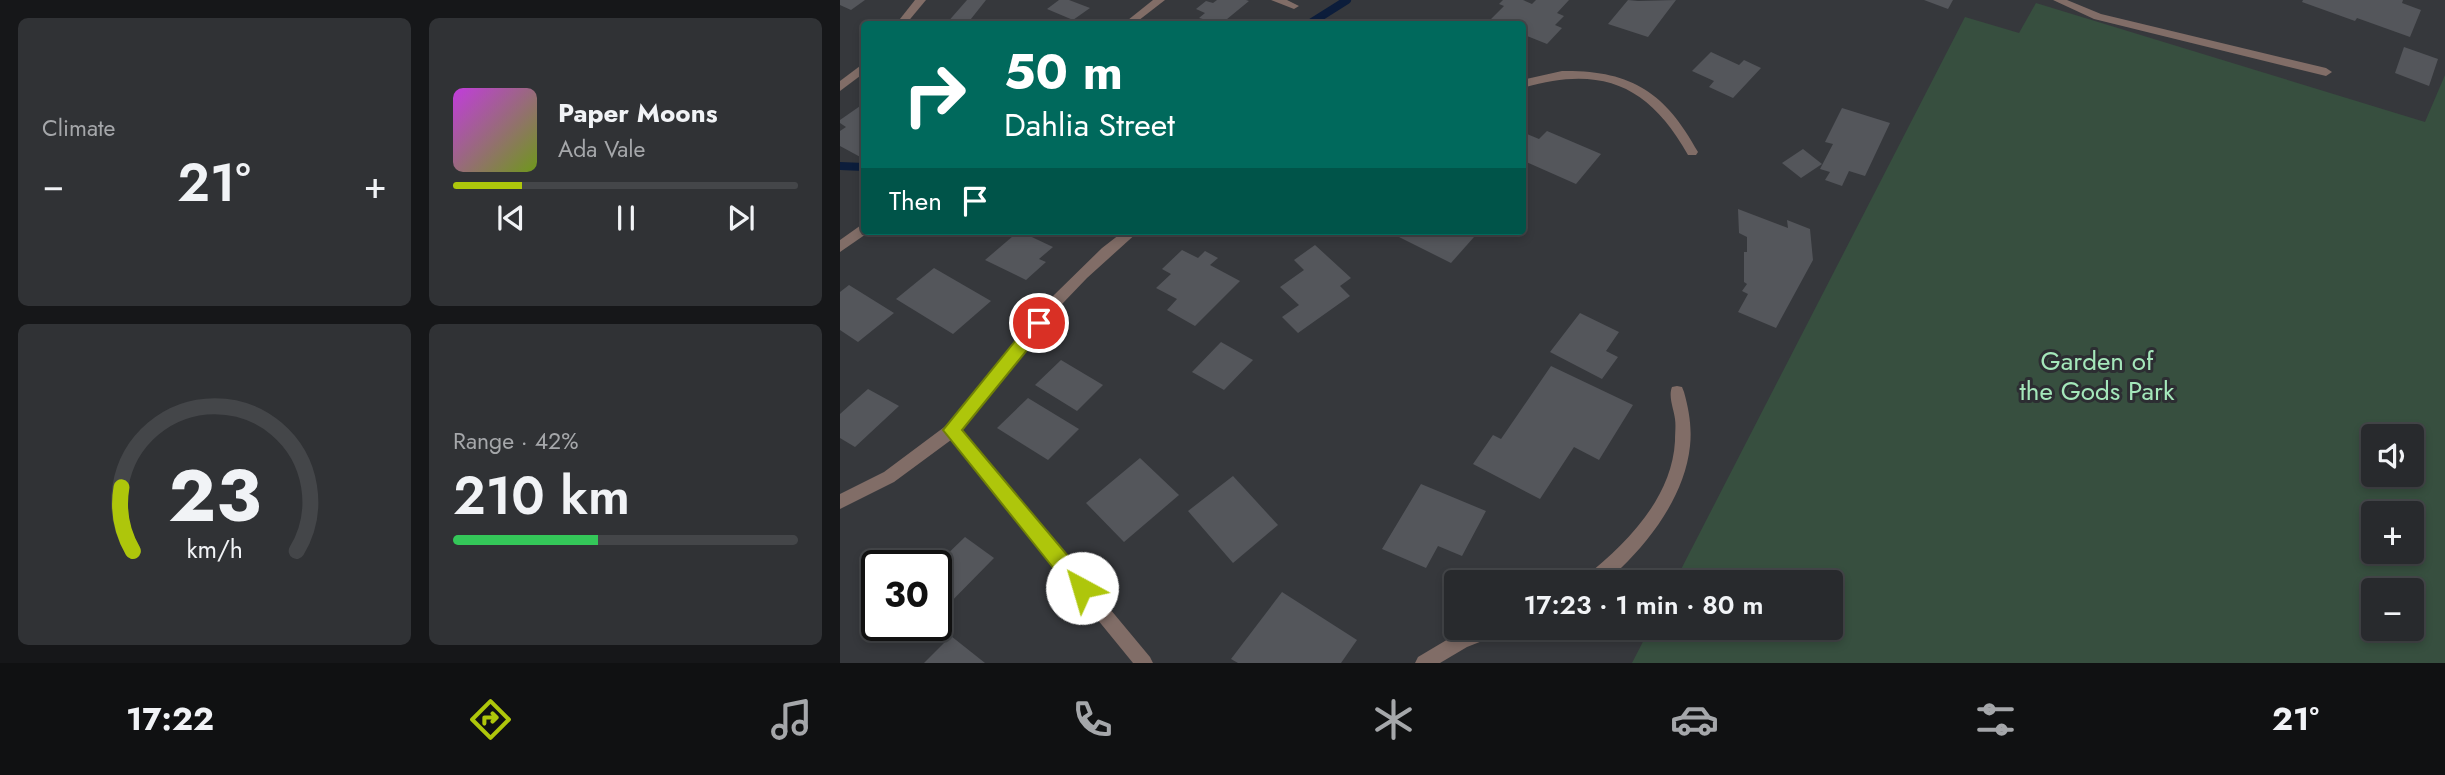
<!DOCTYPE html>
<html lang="en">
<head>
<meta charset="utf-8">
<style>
	body { margin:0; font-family:Jost,sans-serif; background:#303235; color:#f1f3f6; height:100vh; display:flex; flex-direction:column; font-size:26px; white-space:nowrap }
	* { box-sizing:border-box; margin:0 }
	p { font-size:23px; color:#a5a7aa }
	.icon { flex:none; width:38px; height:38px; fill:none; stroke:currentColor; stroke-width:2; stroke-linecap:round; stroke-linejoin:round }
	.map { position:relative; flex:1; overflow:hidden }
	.panel { display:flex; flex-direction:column; gap:18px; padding:18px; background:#161719; width:840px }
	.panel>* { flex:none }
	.banner { position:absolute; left:21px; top:21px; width:665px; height:214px; border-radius:7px; box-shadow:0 4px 10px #0003,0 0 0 2px #444649; background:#00695c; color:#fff; overflow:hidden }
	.buttons { position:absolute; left:1521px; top:424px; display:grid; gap:14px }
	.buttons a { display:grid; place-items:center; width:63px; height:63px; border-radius:7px; background:#282a2d; box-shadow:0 4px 10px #0003,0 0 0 2px #444649; font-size:35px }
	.speed { position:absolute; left:21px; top:550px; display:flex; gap:14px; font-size:35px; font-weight:700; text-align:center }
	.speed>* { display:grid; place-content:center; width:91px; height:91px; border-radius:50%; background:#282a2d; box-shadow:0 4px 10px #0003,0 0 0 2px #444649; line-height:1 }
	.speed .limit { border:4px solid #111; border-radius:10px; background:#fff; color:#111 }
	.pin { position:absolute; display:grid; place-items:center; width:60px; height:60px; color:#fff; margin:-30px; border:4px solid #fff; border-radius:50%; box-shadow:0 2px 7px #0007 }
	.me { position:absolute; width:77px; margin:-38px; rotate:321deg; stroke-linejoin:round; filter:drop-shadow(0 0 5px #0008) }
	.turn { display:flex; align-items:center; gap:24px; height:147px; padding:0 28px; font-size:32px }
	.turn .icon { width:91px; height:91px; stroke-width:2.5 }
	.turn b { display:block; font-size:49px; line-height:60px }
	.then { display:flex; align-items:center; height:66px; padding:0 28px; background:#0003; gap:14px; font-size:26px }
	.big { font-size:52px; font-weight:600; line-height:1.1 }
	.panel .widget { flex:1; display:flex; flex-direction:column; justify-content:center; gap:10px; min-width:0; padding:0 24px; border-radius:10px; background:#303235 }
	.panel .dial { align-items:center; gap:0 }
	.dial svg { height:182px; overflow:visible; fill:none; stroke:#444649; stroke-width:7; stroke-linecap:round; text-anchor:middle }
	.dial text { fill:#f1f3f6; stroke:none }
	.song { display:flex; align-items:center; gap:21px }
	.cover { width:84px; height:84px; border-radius:10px; background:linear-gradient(135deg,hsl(290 70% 55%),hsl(80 70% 35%)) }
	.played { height:7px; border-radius:4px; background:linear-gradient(90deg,#aec60b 20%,#444649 20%) }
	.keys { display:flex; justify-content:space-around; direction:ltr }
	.heat { display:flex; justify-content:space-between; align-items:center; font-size:38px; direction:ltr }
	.charge { height:10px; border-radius:5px; background:linear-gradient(90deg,#34c759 42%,#444649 0) }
	.panel .tiles { flex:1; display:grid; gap:18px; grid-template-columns:repeat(2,1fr) }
	.trip { position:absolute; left:604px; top:570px; width:399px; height:70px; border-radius:7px; background:#282a2d; box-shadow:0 4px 10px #0003,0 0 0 2px #444649; font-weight:600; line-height:70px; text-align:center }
	.dock { display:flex; height:112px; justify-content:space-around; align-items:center; background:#101112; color:#a5a7aa }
	.dock .icon { width:49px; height:49px }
	.dock .active { color:#aec60b }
	.dock b { font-size:32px; color:#f1f3f6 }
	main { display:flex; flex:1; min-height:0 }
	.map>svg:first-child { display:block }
</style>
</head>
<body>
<main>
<section class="panel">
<div class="tiles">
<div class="widget"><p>Climate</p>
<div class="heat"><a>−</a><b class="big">21°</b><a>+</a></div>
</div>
<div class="widget">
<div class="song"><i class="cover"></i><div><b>Paper Moons</b><p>Ada Vale</p></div></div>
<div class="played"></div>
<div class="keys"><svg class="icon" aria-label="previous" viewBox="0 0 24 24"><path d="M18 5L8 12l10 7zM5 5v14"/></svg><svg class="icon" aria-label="pause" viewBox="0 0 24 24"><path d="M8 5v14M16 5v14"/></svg><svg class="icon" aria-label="next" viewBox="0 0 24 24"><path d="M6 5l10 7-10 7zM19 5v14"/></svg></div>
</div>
<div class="widget dial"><svg viewBox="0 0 100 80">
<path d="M14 69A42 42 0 1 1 86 69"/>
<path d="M14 69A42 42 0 0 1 9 41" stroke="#aec60b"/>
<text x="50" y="56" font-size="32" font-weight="700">23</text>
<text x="50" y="72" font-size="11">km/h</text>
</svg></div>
<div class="widget"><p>Range · 42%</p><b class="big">210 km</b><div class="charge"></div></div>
</div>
</section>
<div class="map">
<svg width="1605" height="663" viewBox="0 0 1605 663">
	<rect width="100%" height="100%" fill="#36383c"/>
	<path fill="#374f3f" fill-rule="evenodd" d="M1196,3L1585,122L1605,75V663H792L810,628H990V583H834L1125,17L1179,33ZM1533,436H1572V474H1533ZM1533,513H1572V551H1533ZM1533,590H1572V628H1533Z"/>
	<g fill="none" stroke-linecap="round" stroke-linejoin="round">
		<g stroke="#0c1d3b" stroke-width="8">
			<polyline points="469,24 507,0"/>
			<polyline points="0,166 24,167"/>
		</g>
	</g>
	<g fill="#54565b">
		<polygon points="0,0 25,0 11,10 0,5"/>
		<polygon points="127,0 146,0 127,24 106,24"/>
		<polygon points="219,0 229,0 250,8 233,20 207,9"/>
		<polygon points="377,0 406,0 409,1 381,24 359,18 365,13 356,9 366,1 373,3"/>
		<polygon points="663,0 683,0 692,4 696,0 729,0 717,13 724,16 715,25 722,28 707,44 682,34 682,24 658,24 649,21 664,6 659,4"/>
		<polygon points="788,0 798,1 836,0 808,37 768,24"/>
		<polygon points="1084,0 1113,0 1108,9"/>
		<polygon points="1463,0 1563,0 1562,3 1581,10 1570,37 1517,18 1515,21 1462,2"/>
		<polygon points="1564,47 1598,59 1589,86 1555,73"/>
		<polygon points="871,52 899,65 904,60 921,68 893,98 869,87 874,81 852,71"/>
		<polygon points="23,104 24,105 24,159 0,146 0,131 6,127 0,123 0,120"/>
		<polygon points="1002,108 1050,123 1025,176 1009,171 1002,186 985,180 990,172 980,169 993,144 985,142"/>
		<polygon points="707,131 761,154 736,184 682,160 682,132 699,139"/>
		<polygon points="963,149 982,164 961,178 942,163"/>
		<polygon points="898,209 948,228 947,220 970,229 973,260 936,328 898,312 908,294 902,291 907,284 904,282 904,252 907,252 907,237 899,233"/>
		<polygon points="179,231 213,247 199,259 206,262 186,280 145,260"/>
		<polygon points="547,231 622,231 634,237 611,263"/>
		<polygon points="475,245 511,278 500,286 510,296 458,333 442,317 459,305 440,287 464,270 454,260"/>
		<polygon points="342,250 358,258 365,251 378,258 370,265 400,281 355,326 327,310 337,299 316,288 331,274 322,269"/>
		<polygon points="94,268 151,301 113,334 56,299"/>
		<polygon points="9,285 54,313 18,342 0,330 0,292"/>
		<polygon points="740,313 779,332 766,351 778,357 762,379 710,352"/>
		<polygon points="381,342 413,360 384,390 352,372"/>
		<polygon points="221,360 263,385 237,411 195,385"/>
		<polygon points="711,366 793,405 759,460 734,447 700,499 633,464 653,435 661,439"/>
		<polygon points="28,389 59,406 15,447 0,438 0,414"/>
		<polygon points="188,398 239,429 208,460 157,428"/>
		<polygon points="300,458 339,495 284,542 246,503"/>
		<polygon points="393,476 438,525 393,563 348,511"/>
		<polygon points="581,484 646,511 622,556 598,546 586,568 542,549"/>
		<polygon points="125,537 154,558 96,617 96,565"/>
		<polygon points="442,592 517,640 501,663 398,663 391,659"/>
		<polygon points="111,636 145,663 84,663"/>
	</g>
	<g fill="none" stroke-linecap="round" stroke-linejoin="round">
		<g fill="#816d67" fill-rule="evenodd">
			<polygon points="75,0 86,0 66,24 56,24"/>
			<polygon points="313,0 325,0 294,24 283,24"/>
			<polygon points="431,0 447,0 459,6 454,9"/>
			<polygon points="1213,0 1227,0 1261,14 1486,68 1492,72 1486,76 1254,19"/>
			<polygon points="24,63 24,73 0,91 0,81"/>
			<path d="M722,71C791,70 825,92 858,152L856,155H848C808,84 761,65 682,88V80Z"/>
			<polygon points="24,223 24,231 29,232 0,252 0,240"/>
			<polygon points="284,231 299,231 247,278 223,303 121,430 310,657 313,663 293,663 111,440 54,482 0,509 0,494 44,472 107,425 214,295 262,248"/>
			<path d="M837,386L842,387L844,392C849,410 852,427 850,446C845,493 814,536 781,568C777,572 770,580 765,582C759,585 749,583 743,583L745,577C787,543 832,498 835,441C835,433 836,426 835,419C834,409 828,397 832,387Z"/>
			<polygon points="632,628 662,628 660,634 627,647 600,663 575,663 578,657 615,635"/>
		</g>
	</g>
	<polygon fill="#aec60b" stroke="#718107" stroke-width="2" points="199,317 207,323 205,328 122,430 249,581 251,588 249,595 242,597 235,595 103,430 193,319"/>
	<g text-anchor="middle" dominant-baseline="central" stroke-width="6" stroke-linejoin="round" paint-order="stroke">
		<g font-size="26" fill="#a4e7ba" stroke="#2c2d32">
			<text x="1257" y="361">Garden of<tspan x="1257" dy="30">the Gods Park</tspan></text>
		</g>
	</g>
</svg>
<div class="buttons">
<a><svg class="icon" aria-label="sound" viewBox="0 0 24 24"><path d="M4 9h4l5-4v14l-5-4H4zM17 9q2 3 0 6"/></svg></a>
<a>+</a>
<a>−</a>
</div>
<div class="speed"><div class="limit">30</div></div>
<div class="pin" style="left:199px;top:323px;background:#d93025"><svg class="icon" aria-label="arrive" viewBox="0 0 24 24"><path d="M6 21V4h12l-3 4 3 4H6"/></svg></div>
<svg class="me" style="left:242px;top:588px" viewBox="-20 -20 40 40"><circle r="19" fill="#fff"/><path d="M0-13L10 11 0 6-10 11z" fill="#aec60b"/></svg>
<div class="trip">17:23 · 1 min · 80 m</div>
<div class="banner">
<div class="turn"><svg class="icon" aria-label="right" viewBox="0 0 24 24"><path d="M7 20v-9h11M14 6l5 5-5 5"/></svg><div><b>50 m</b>Dahlia Street</div></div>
<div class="then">Then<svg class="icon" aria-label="arrive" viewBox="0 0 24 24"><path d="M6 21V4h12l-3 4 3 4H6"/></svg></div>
</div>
</div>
</main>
<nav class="dock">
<b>17:22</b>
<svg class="icon active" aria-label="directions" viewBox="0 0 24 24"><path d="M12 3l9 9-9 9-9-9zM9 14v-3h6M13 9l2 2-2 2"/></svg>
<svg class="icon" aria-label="music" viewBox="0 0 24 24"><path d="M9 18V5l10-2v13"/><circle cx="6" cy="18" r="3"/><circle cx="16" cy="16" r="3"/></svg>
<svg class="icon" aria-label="phone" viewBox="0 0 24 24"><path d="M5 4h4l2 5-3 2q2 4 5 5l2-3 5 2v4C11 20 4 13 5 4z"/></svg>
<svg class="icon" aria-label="climate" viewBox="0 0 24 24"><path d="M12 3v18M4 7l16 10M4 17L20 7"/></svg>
<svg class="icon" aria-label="car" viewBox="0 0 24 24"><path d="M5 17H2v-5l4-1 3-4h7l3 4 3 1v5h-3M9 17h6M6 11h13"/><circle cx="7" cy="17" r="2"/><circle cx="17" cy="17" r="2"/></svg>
<svg class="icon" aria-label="filters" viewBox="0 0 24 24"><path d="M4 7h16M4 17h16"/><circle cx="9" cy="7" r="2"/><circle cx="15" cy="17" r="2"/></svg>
<b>21°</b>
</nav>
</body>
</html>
